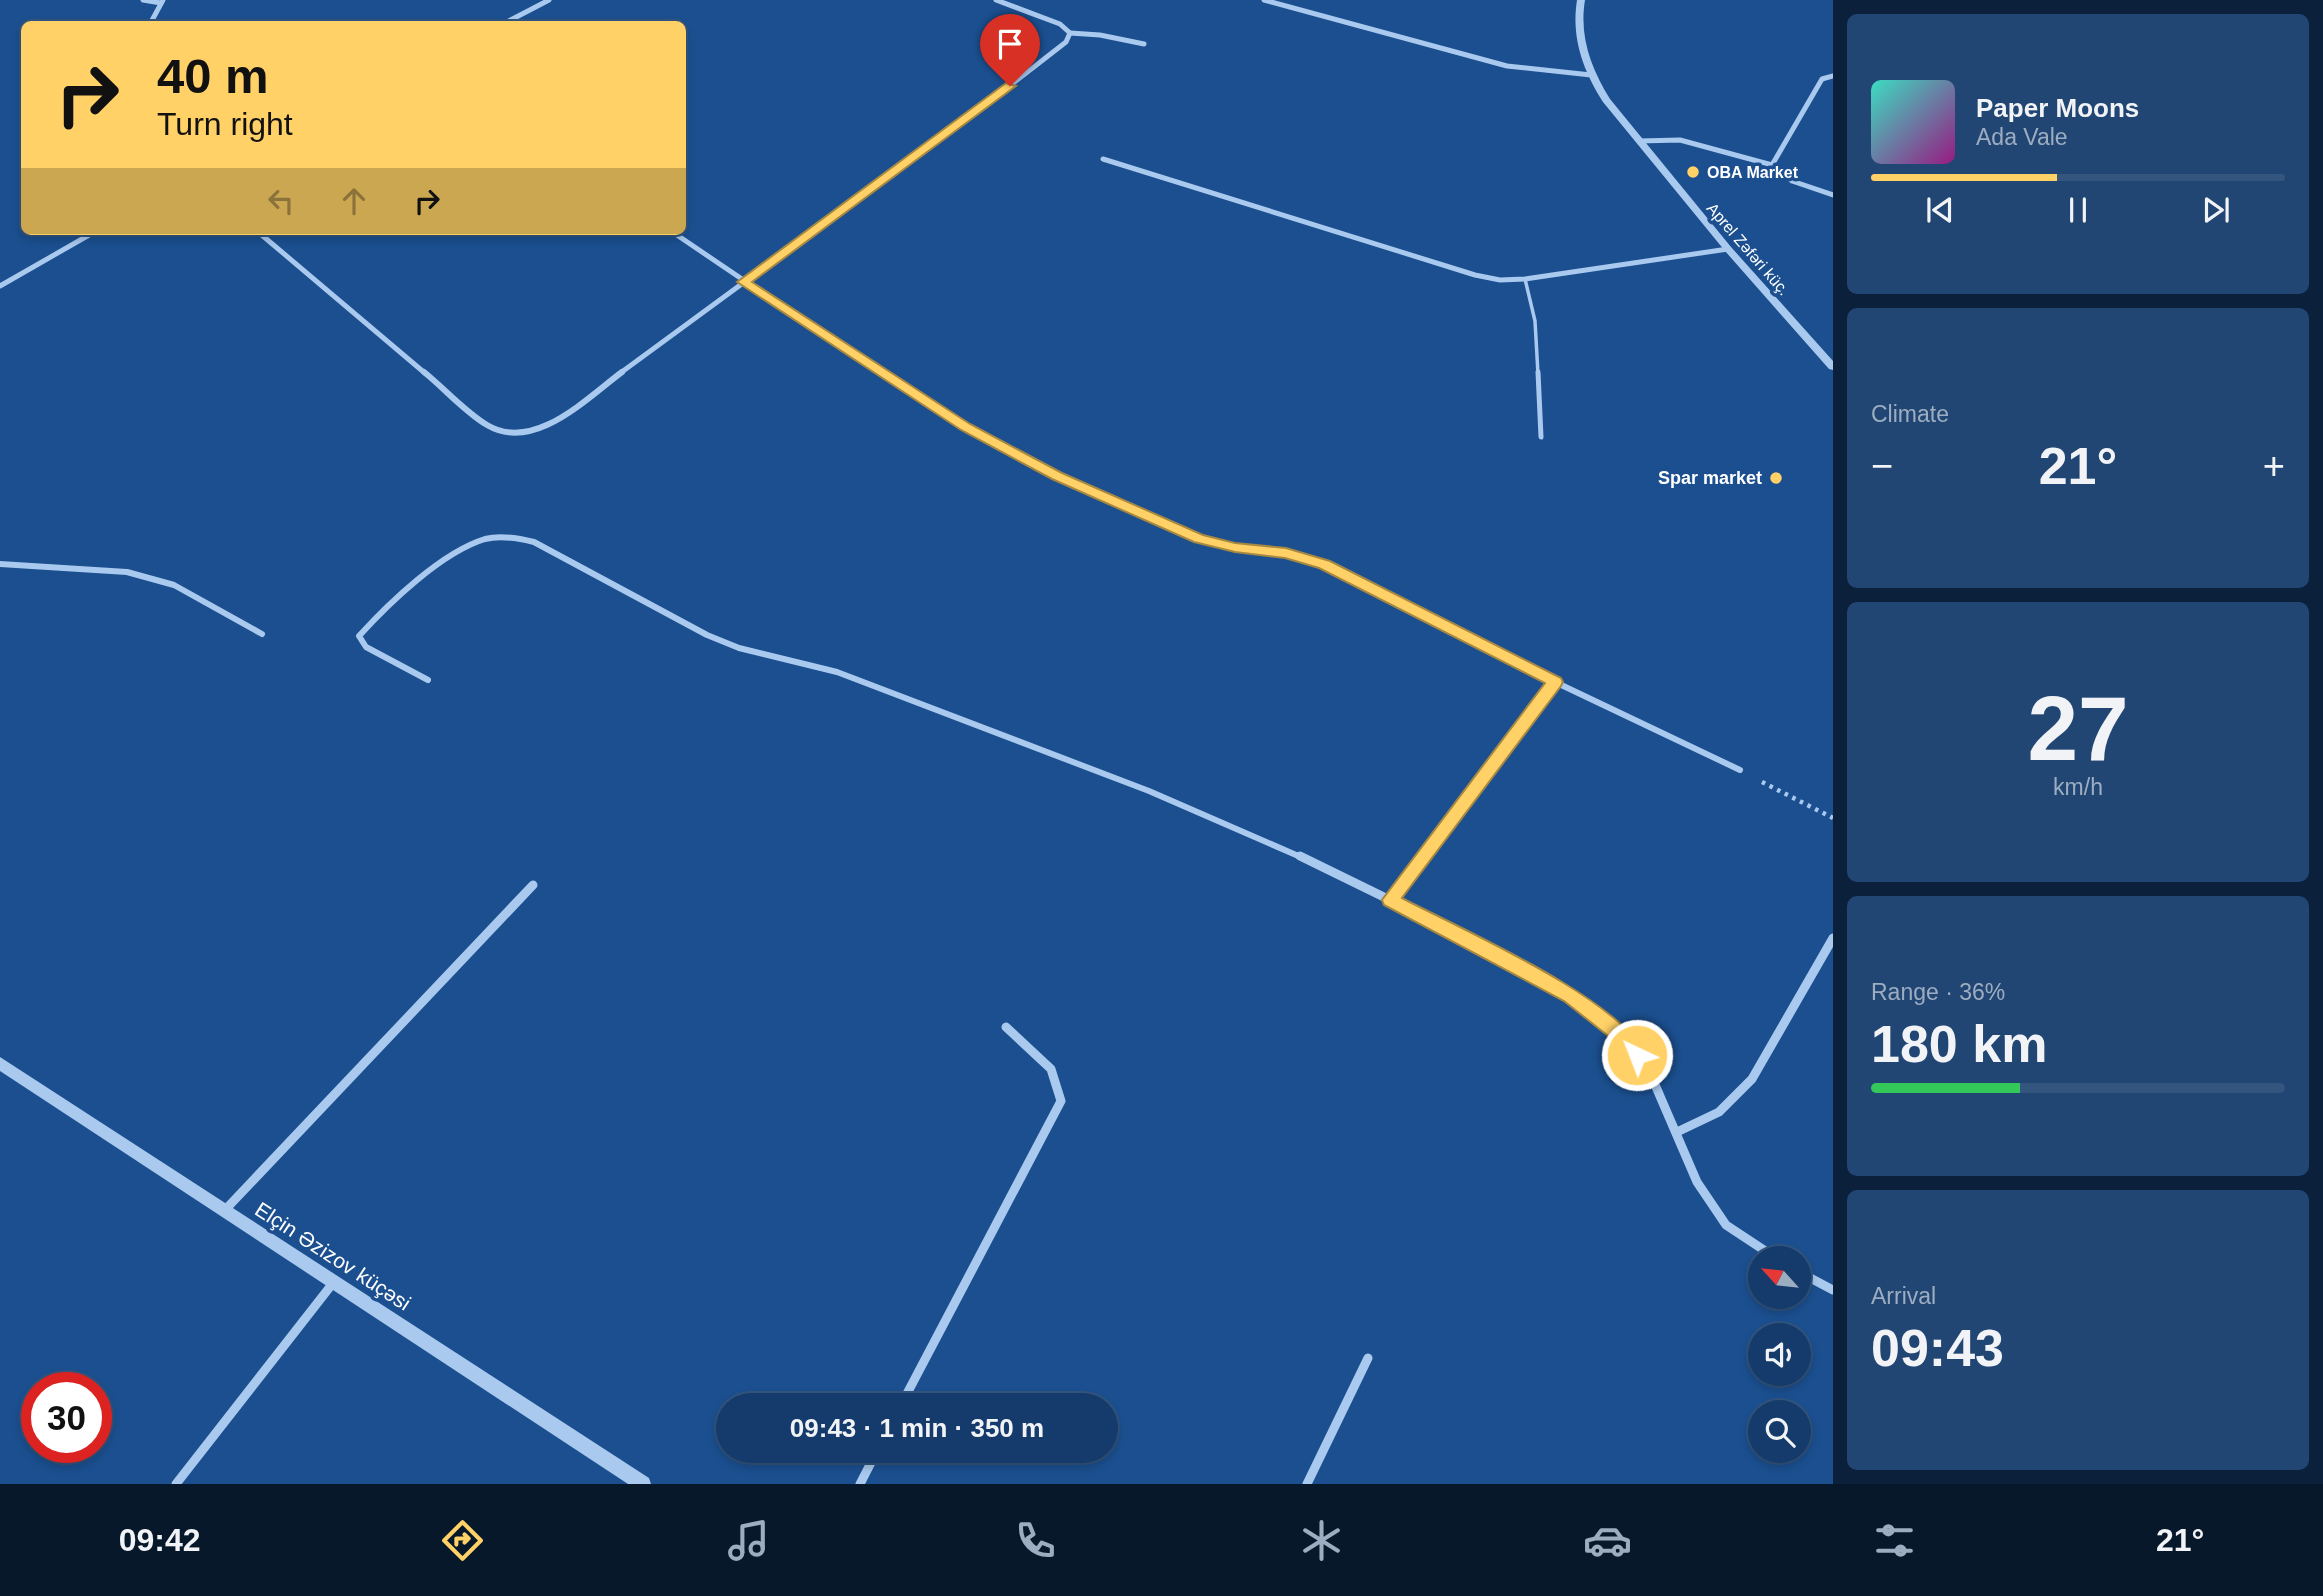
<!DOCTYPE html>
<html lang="en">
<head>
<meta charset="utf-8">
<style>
	body { margin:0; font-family:Helvetica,sans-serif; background:#214673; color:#f1f3f6; height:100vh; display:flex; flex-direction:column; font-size:26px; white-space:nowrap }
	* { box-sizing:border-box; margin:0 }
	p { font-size:23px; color:#9dadc1 }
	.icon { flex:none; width:38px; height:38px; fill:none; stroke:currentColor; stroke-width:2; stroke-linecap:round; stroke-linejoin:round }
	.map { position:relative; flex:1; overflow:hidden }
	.details { display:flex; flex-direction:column; gap:14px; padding:14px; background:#0b203b; width:490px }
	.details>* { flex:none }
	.guide { position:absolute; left:21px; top:21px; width:665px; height:214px; border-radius:10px; box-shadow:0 4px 10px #0003,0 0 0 2px #33557e; background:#ffd166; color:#111; overflow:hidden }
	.needle { width:46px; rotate:297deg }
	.controls { position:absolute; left:1748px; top:1246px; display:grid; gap:14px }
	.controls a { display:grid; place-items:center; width:63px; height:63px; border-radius:50%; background:#143b6b; box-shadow:0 4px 10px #0003,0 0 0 2px #33557e; font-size:35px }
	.speed { position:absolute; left:21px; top:1372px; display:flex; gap:14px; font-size:35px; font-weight:700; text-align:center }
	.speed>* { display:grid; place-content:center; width:91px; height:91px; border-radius:50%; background:#143b6b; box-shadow:0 4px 10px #0003,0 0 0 2px #33557e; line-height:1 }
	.speed .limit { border:10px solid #d22; background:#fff; color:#111 }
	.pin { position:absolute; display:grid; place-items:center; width:60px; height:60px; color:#fff; margin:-72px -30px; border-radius:50% 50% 50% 0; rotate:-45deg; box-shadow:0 0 7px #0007 }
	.pin .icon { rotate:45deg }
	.me { position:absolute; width:77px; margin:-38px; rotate:317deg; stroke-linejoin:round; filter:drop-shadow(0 0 5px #0008) }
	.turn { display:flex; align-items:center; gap:24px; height:147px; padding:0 21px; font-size:32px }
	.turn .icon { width:91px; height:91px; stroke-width:2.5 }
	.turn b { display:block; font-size:49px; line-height:60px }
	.lanes { display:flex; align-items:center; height:66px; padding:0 21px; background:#0003; justify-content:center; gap:35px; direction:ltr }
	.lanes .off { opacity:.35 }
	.big { font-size:52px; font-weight:800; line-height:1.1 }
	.details .tile { flex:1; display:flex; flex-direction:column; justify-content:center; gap:10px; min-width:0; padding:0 24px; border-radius:10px; background:#214673 }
	.details .dial { align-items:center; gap:0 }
	.dial b { font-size:91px; line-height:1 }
	.song { display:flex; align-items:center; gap:21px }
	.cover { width:84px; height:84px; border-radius:10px; background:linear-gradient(135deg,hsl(170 70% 55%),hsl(310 70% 35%)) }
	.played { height:7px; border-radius:4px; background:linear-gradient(90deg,#ffd166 45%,#33557e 45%) }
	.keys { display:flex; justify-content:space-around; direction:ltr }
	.heat { display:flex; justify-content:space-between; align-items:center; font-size:38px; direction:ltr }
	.charge { height:10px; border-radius:5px; background:linear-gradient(90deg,#34c759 36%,#33557e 0) }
	.trip { position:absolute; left:716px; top:1393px; width:402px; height:70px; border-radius:35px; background:#143b6b; box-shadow:0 4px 10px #0003,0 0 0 2px #33557e; font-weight:800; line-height:70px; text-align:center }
	.menu { display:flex; height:112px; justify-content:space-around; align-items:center; background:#08182b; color:#9dadc1 }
	.menu .icon { width:49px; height:49px }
	.menu .active { color:#ffd166 }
	.menu b { font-size:32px; color:#f1f3f6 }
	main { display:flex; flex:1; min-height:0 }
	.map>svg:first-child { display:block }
</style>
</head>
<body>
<main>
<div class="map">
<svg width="1833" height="1484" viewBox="0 0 1833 1484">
	<rect width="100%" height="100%" fill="#1b4f8f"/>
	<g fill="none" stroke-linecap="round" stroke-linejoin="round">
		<polyline stroke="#a9c9ee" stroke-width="4.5" stroke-dasharray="3.5 5" stroke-linecap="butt" points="1762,782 1833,818"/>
		<polyline stroke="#a9c9ee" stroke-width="3.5" points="1525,279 1535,321 1538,374"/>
		<polyline stroke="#a9c9ee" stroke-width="5" points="1538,372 1541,437"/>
		<g stroke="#a9c9ee" stroke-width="5">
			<polyline points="143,0 161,3"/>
			<polyline points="1264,0 1507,66 1591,75"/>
			<polyline points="150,24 163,0"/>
			<polyline points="503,24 549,0"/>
			<polyline points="1070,33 1100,35 1144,44"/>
			<polyline points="1639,141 1680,140 1772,165 1822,79 1833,76"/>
			<polyline points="1103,159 1475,275 1500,280 1525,279 1728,249"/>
			<polyline points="1772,165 1792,181 1833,195"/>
			<polyline points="257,231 426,374"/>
			<polyline points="671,231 882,374"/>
			<polyline points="0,286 96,231"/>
			<polyline points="619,374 972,115 1066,42 1070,33 1060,24 996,0"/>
		</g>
		<g stroke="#a9c9ee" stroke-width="6">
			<path d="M424,372C445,389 465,412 487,425C534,453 587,398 622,372"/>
			<polyline points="880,372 965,427 1057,476 1199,539 1235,547 1286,553 1325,564 1555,682 1740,770"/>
			<polyline points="0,564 127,572 174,585 262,634"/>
			<path d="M428,680L366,647L359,636C389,603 442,552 485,539C501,535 518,538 534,542L707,635L739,648L837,672L1149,791L1303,858"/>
			<polyline points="1422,858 1555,682"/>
		</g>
		<g stroke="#a9c9ee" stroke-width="9">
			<polyline points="1300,856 1390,900 1570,995 1623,1038 1650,1073 1697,1182 1726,1225 1776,1258"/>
			<polyline points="1390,900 1423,856"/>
			<polyline points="1677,1132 1719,1112 1752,1079 1833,938"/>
			<polyline points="225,1210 533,885"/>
			<polyline points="1799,1272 1833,1290"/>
			<polyline points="901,1405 1061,1101 1051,1069 1006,1027"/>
			<polyline points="176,1484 333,1283"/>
			<polyline points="860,1484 877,1451"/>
			<polyline points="1307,1484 1368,1358"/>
		</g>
		<g fill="#a9c9ee" fill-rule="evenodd">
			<path d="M1577,0H1585C1579,37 1591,68 1610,99L1731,247L1833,361V370L1829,369L1725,251L1603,102C1583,70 1571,38 1577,0Z"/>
			<polygon points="0,1057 649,1478 651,1484 628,1484 0,1071"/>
		</g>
	</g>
	<path fill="#ffd166" stroke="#a68842" stroke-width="2" d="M1006,83L1016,86L752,282L970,424L1062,473L1203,535L1235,543L1286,548L1330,561L1561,678L1563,682L1561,686L1402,898C1461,929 1619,998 1646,1055L1643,1061L1637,1063L1630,1061L1617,1043L1564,1001L1384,905L1382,900L1545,683L1319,568L1285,558L1235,552L1194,542L1052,479L961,430L737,282Z"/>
	<g fill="#ffd166" stroke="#1b4f8f" stroke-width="2.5">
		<circle cx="1693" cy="172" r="7"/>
		<circle cx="1776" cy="478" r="7"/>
	</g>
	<g text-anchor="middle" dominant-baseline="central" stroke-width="7" stroke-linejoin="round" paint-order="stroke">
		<g font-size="16" font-weight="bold" fill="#fff" stroke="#1b4f8f" text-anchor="start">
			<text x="1707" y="172">OBA Market</text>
		</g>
		<g font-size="16" fill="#fff" stroke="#1b4f8f">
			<text transform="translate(1748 249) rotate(49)">Aprel Zəfəri küç.</text>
		</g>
		<g font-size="18" font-weight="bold" fill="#fff" stroke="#1b4f8f" text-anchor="end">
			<text x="1762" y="478">Spar market</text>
		</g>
		<g font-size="21" fill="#fff" stroke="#1b4f8f">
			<text transform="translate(333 1256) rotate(33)">Elçin Əzizov küçəsi</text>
		</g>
	</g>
</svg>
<div class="controls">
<a><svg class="needle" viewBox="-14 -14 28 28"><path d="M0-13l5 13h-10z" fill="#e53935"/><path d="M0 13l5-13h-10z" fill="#9dadc1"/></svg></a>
<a><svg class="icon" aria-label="sound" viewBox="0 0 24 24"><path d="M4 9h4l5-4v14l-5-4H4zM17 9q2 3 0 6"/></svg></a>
<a><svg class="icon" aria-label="search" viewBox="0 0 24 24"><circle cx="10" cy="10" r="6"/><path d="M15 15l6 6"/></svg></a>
</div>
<div class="speed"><div class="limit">30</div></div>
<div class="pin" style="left:1010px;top:86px;background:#d93025"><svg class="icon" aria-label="arrive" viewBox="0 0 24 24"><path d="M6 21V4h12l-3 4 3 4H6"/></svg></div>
<svg class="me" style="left:1637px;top:1055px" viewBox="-20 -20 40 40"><circle r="17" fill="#ffd166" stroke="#fff" stroke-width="3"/><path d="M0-11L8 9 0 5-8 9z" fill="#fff"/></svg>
<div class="trip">09:43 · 1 min · 350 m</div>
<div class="guide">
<div class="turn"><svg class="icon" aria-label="right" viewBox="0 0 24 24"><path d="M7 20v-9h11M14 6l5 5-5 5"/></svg><div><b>40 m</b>Turn right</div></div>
<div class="lanes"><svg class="icon off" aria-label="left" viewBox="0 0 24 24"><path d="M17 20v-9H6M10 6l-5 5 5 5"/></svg><svg class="icon off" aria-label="ahead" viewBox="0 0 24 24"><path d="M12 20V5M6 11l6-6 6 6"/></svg><svg class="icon" aria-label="right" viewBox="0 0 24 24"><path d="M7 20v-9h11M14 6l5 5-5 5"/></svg></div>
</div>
</div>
<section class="details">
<div class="tile">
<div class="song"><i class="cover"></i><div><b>Paper Moons</b><p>Ada Vale</p></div></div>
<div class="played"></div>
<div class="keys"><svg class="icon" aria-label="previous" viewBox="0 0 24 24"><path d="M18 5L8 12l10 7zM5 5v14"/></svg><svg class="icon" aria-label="pause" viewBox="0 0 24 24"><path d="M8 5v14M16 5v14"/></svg><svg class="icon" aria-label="next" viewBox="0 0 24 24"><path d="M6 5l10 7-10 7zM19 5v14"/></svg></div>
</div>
<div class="tile"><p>Climate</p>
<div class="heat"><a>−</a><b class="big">21°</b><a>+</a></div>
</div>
<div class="tile dial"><b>27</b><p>km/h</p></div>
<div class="tile"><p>Range · 36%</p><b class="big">180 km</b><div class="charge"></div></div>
<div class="tile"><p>Arrival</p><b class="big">09:43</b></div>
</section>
</main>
<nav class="menu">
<b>09:42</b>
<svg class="icon active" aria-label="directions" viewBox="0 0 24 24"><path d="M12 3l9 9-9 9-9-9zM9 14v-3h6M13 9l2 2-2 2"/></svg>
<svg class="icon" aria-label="music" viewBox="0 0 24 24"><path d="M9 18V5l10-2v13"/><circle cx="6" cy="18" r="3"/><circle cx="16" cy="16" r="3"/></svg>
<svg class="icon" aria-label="phone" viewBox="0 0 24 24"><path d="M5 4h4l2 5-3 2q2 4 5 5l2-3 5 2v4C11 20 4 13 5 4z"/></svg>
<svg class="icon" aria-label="climate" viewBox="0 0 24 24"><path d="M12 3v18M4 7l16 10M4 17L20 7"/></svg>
<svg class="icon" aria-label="car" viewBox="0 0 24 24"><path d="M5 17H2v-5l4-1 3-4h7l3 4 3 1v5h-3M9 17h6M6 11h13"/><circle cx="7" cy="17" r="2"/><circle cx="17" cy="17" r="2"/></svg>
<svg class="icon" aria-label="filters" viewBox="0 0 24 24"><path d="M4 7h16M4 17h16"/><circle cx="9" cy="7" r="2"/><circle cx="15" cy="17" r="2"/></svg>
<b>21°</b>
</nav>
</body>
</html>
